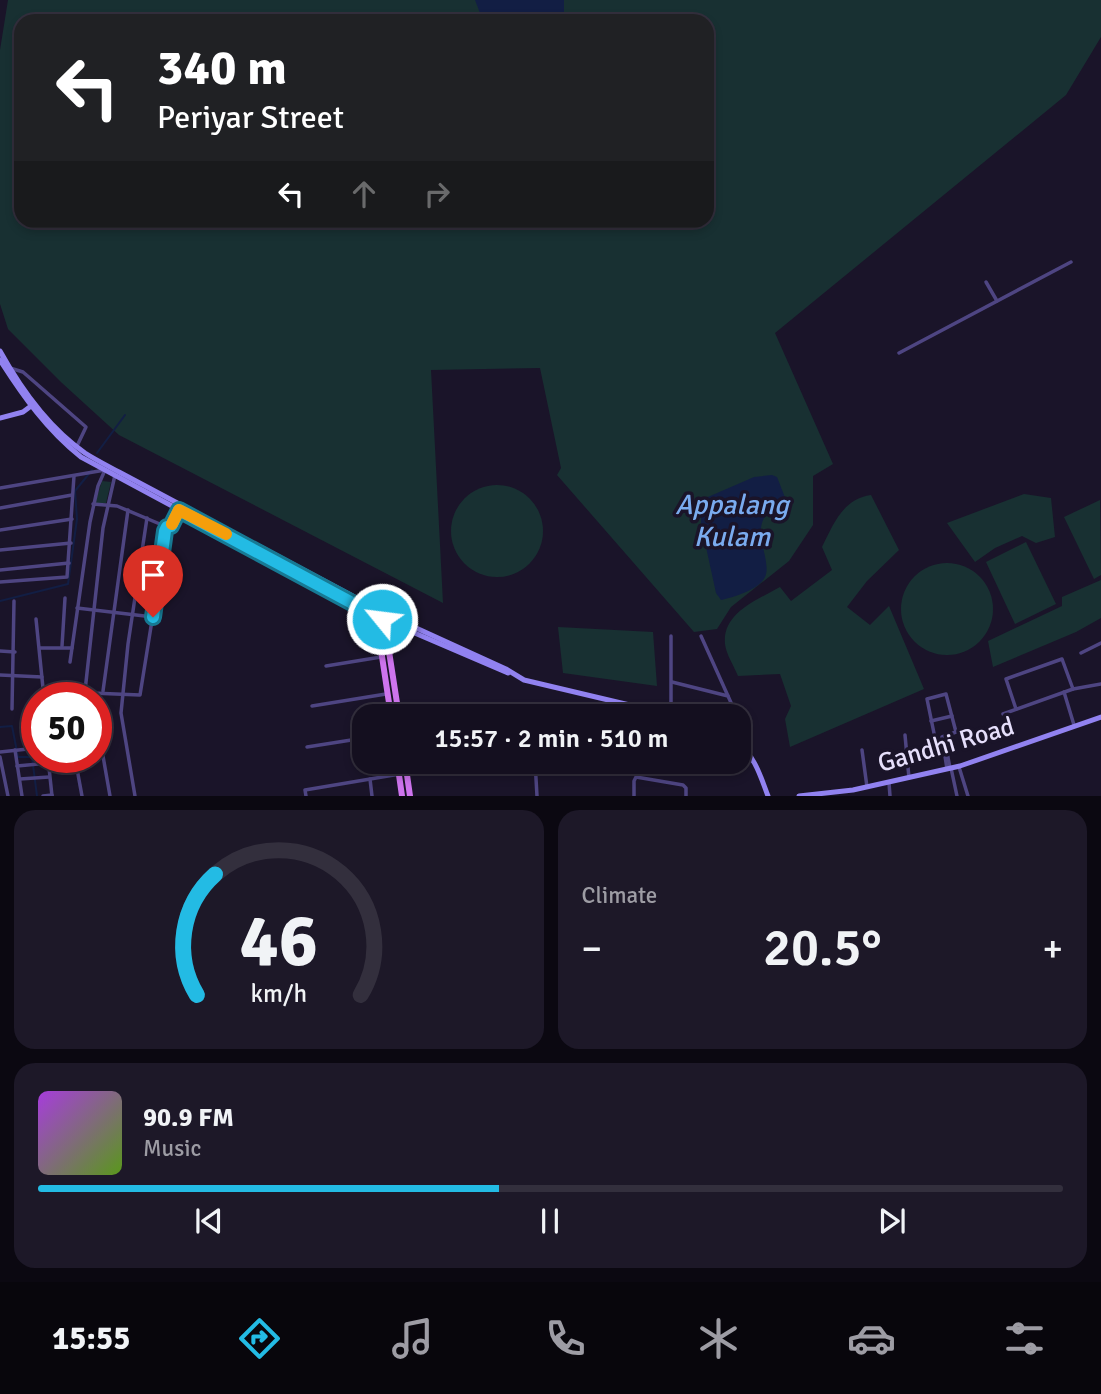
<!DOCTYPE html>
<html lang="en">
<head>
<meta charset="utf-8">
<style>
	body { margin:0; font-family:Signika,sans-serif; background:#1d1828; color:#f1f3f6; height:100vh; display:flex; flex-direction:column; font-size:26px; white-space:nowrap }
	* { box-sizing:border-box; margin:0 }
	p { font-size:23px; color:#9d9ca4 }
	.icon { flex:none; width:38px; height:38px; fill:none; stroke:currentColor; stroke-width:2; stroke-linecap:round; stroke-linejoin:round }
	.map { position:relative; height:796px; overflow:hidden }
	.sheet { display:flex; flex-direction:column; gap:14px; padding:14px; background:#0b0811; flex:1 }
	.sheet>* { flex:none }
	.banner { position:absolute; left:14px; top:14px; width:700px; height:214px; border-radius:21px; box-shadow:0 4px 10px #0003,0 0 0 2px #332f3d; background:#202124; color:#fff; overflow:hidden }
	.speed { position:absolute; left:21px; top:682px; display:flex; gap:14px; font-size:35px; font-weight:700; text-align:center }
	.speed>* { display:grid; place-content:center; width:91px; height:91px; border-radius:50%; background:#140f1f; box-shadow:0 4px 10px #0003,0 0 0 2px #332f3d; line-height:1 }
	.speed .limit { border:10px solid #d22; background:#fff; color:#111 }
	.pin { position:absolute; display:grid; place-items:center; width:60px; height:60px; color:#fff; margin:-72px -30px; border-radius:50% 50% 50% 0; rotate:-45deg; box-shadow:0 0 7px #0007 }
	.pin .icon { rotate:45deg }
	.me { position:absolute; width:77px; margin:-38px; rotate:299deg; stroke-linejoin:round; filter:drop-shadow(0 0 5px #0008) }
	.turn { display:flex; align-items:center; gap:24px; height:147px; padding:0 28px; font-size:32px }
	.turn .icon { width:91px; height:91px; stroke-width:2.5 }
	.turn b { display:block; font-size:49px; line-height:60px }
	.lanes { display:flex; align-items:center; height:66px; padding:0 28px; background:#0003; justify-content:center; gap:35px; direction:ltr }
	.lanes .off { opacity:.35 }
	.big { font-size:52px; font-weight:600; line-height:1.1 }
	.sheet .tile { flex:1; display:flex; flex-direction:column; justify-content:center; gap:10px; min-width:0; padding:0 24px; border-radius:21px; background:#1d1828 }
	.sheet .dial { align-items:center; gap:0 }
	.dial svg { height:182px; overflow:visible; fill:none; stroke:#332f3d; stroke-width:7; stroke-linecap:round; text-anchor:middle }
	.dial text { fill:#f1f3f6; stroke:none }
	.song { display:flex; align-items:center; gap:21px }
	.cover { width:84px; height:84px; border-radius:10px; background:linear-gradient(135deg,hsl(280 70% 55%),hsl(90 70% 35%)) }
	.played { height:7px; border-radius:4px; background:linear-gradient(90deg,#23bbe4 45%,#332f3d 45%) }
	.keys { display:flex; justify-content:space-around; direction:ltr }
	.heat { display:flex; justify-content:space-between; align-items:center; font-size:38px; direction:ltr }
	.sheet .tiles { flex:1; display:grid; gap:14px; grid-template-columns:1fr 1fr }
	.tile:last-child { grid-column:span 2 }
	.trip { position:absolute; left:352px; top:704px; width:399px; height:70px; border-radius:21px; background:#140f1f; box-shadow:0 4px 10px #0003,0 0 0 2px #332f3d; font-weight:600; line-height:70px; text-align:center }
	.dock { display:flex; height:112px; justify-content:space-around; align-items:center; background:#08060c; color:#9d9ca4 }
	.dock .icon { width:49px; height:49px }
	.dock .selected { color:#23bbe4 }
	.dock b { font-size:32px; color:#f1f3f6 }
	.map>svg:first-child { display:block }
</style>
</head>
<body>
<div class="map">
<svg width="1101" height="796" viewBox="0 0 1101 796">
	<rect width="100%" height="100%" fill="#1a1429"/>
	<g fill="#183032" fill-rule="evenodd">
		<path d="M8,0H1101V37L1066,95L775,333L833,464L813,476V525L789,561L731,607L717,629L694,632L557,475L561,468L540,368L431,370L443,603L119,435L62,383L8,329L0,304V50ZM21,21H707V220H21Z"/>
		<polygon points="102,481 111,482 106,503 95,503"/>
		<circle cx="497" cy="531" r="46"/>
		<polygon points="1024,494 1051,498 1055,537 1036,543 1022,536 995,548 975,562 947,523"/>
		<path d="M871,495L899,550L867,581L847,607L870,625L889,606L924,689L790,747L785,719L791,706L780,674L738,676C734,666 726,654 725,644C722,613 757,600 780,587L791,601L832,570L822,547C834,523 843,499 871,495Z"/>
		<polygon points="1100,500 1101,575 1094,579 1064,517"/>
		<polygon points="1026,542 1056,604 1015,624 986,562"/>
		<circle cx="947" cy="609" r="46"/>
		<polygon points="1101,580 1101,618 1076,632 993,667 988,641 1062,606 1062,597"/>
		<polygon points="558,627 653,632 657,686 563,673"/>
	</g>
	<g fill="#121e44">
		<polygon points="475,0 564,0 564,19 483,21"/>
		<path d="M772,475L777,477L786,500L782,507C741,517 774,559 765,577C758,590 734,597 721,600L716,593L701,524V500L754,477Z"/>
	</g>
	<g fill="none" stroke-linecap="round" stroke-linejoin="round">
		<g stroke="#121e44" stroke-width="2">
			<polyline points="97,453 125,415"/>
			<polyline points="0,601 68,584 77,519 75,491 92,470"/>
			<polyline points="0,727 12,726 18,757 32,757 37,796"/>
		</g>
		<g stroke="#4e4582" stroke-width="3.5">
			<polyline points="986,282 997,301"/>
			<polyline points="899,353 1071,262"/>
			<polyline points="10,368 23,372 86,427 77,446"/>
			<polyline points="0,488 105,470"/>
			<polyline points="93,504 117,506 167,527 171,525 179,510"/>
			<polyline points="0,508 72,495"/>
			<polyline points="0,530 72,519"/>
			<polyline points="0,550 71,543"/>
			<polyline points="0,570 69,563"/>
			<polyline points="0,582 67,577 74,476"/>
			<polyline points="77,608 153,617"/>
			<polyline points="36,619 44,698"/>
			<polyline points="671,636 671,714"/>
			<polyline points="701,636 728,696"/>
			<polyline points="62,646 65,598"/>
			<polyline points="40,648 72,648"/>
			<polyline points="0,651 15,652"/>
			<polyline points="1081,653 1101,643"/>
			<polyline points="70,662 90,522 98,486 105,470"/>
			<polyline points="326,666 381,657"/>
			<polyline points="0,675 42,677"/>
			<polyline points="672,682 728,696 737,716"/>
			<polyline points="43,691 140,695 167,527"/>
			<polyline points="85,691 103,528 115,475"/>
			<polyline points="103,691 128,510"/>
			<polyline points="1064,692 1074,725"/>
			<polyline points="312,706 386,694"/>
			<polyline points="12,709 14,601"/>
			<polyline points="1016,709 1006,679 1062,659 1073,689"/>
			<polyline points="1003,714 1073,689 1101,684"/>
			<polyline points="96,716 110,796"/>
			<polyline points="738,719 746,741 743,747"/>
			<polyline points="931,721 952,716"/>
			<polyline points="905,735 909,778"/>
			<polyline points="943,743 936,743 927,699 946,694 956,732 942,737 947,769"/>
			<polyline points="307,747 364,738"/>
			<polyline points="946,747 950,768"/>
			<polyline points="15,750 22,796"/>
			<polyline points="862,750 867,787"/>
			<polyline points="0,752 37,748"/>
			<polyline points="0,757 8,796"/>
			<polyline points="48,758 52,796"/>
			<polyline points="75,758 82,796"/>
			<polyline points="738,758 744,748"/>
			<polyline points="535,761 537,796"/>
			<polyline points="716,761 714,766 730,768 736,761"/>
			<polyline points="702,764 702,761"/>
			<polyline points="17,766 49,763"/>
			<polyline points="959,767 968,796"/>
			<polyline points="951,768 957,796"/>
			<polyline points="407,773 503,761"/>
			<polyline points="20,779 49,777"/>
			<polyline points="370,779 372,796"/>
			<polyline points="889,783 890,796"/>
			<polyline points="43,796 52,795"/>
			<polyline points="135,796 121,713 128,644 147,518"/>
			<polyline points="306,796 305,790 400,774"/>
			<polyline points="634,796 634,781 636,777 683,785 686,788 686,796"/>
		</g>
		<g stroke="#9182f0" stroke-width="5">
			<path d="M0,351C21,389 49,428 85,453C96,460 108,466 119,472L392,617L506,669L524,680L676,716"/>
			<path d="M0,360C23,396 47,430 81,457L382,619L508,673"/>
			<polyline points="0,418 23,412 31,406"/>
			<path d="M738,745C755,755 761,778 768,796"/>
			<polyline points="799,796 853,790 960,766 1101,717"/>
		</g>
		<g stroke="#ce74ee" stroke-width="6">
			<polyline points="370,612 378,630 391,716"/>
			<polyline points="392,617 386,632 399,716"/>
			<polyline points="379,628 384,612"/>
			<polyline points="397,761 402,796"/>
			<polyline points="405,761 410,796"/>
		</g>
	</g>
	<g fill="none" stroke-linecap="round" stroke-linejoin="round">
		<g stroke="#177a94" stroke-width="18">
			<polyline id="route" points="153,617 165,531 167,527 171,526 179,510 382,619"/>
		</g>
		<use href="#route" stroke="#23bbe4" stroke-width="12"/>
		<polyline stroke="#f59e0b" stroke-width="12" points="172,524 179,510 226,534"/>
	</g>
	<g text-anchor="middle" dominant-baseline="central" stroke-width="7" stroke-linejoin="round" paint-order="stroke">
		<g font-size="26" fill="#e6dffb" stroke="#1a1429">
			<text transform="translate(946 745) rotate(-16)">Gandhi Road</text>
		</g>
		<g font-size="28" font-style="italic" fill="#7aabef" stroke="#1a1429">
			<text x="732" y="505">Appalang<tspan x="732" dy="32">Kulam</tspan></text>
		</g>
	</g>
</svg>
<div class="speed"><div class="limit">50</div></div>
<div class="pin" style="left:153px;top:617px;background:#d93025"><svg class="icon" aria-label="arrive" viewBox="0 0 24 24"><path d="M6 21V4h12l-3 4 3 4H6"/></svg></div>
<svg class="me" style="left:382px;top:619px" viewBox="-20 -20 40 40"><circle r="17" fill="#23bbe4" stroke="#fff" stroke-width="3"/><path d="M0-11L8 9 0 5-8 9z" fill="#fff"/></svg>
<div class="trip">15:57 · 2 min · 510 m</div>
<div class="banner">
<div class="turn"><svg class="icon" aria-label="left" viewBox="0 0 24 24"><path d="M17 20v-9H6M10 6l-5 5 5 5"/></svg><div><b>340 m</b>Periyar Street</div></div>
<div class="lanes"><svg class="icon" aria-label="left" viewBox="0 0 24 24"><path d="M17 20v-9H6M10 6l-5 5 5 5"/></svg><svg class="icon off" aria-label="ahead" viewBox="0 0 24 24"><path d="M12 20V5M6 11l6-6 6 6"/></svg><svg class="icon off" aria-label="right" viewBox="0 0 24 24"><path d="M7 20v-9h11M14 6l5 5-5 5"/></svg></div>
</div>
</div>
<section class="sheet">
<div class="tiles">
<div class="tile dial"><svg viewBox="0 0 100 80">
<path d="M14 69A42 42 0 1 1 86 69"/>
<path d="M14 69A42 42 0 0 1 22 16" stroke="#23bbe4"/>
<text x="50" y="56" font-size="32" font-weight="700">46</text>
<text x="50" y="72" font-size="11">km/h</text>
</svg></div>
<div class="tile"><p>Climate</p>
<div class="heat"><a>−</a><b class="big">20.5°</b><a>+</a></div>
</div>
<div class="tile">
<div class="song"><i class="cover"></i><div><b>90.9 FM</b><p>Music</p></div></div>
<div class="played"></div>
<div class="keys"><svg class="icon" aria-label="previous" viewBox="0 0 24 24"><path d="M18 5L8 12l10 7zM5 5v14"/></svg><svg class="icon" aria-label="pause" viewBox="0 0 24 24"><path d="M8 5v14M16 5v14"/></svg><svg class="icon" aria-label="next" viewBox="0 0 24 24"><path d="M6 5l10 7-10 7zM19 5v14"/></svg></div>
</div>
</div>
</section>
<nav class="dock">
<b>15:55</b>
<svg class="icon selected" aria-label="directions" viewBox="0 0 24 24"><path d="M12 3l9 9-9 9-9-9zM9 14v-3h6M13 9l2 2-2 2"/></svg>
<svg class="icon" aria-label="music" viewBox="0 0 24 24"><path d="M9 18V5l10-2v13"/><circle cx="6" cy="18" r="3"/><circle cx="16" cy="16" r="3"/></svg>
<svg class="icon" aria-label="phone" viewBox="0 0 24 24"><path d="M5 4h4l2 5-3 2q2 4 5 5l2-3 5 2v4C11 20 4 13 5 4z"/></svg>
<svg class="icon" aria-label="climate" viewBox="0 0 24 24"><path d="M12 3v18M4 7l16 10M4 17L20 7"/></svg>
<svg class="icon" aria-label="car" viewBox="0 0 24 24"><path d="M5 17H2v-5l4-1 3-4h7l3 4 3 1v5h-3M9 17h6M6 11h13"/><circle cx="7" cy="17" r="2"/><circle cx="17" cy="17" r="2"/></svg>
<svg class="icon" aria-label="filters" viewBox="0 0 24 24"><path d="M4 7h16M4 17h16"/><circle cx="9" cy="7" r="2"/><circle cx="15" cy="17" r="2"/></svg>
</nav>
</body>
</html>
